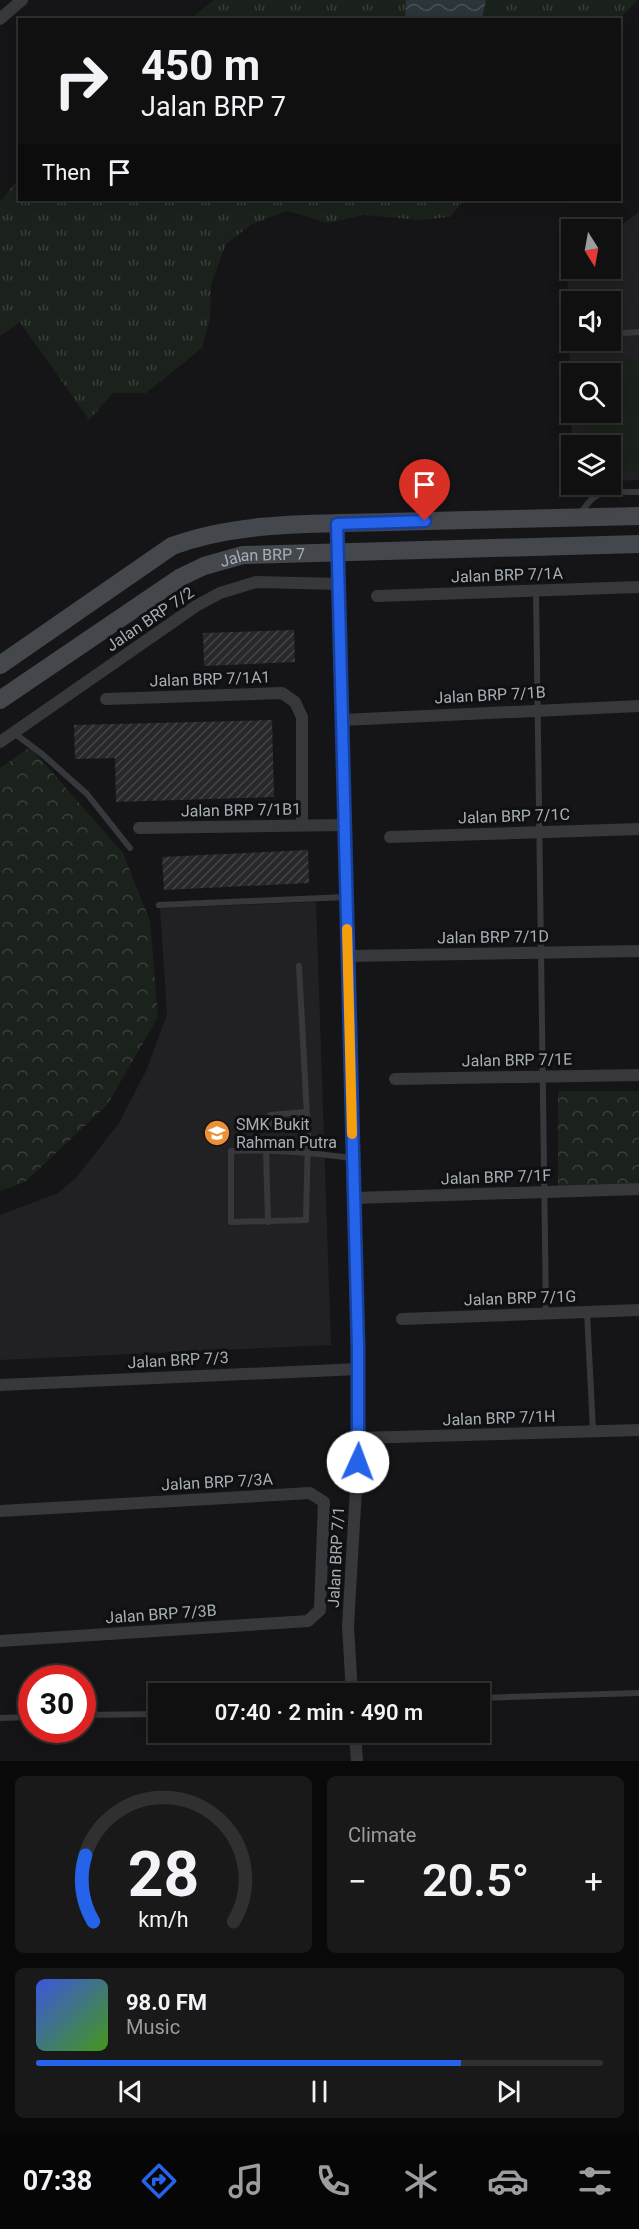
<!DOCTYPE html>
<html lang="en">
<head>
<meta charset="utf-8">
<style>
	body { margin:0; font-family:Roboto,sans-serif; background:#19191a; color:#f1f3f6; height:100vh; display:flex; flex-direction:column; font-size:22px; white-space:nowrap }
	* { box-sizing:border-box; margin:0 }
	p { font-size:20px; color:#9c9d9f }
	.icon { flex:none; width:33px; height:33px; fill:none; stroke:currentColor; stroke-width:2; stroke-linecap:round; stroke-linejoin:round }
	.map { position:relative; height:1761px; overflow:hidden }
	.panel { display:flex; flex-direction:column; gap:15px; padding:15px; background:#090909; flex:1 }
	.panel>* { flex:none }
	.guide { position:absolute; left:18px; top:18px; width:603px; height:183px; border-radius:0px; box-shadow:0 3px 15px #0003,0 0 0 2px #303031; background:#101011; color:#f1f3f6; overflow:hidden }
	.needle { width:39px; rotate:169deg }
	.fabs { position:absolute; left:561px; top:219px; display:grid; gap:12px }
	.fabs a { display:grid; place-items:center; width:60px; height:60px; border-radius:0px; background:#101011; box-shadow:0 3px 15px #0003,0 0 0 2px #303031; font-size:30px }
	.speed { position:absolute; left:18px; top:1665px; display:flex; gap:12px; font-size:30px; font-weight:700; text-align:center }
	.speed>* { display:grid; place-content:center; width:78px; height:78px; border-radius:50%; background:#101011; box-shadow:0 3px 15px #0003,0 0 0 2px #303031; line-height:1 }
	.speed .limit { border:9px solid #d22; background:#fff; color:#111 }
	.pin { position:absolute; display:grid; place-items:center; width:51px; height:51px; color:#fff; margin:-62px -26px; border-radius:50% 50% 50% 0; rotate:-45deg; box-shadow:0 0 6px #0007 }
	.pin .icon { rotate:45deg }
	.me { position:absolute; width:66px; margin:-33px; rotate:2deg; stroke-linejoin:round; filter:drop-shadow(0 0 4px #0008) }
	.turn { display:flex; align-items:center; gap:21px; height:126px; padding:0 24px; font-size:27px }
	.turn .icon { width:78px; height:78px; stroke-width:2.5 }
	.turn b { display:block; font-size:42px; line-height:51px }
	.then { display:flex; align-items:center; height:57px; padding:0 24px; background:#0003; gap:12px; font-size:22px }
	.big { font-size:45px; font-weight:600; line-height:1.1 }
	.panel .card { flex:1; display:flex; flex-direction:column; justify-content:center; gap:9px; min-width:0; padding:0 21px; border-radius:9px; background:#19191a }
	.panel .dial { align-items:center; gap:0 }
	.dial svg { height:156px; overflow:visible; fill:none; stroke:#303031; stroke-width:7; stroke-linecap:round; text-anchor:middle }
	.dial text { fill:#f1f3f6; stroke:none }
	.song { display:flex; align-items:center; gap:18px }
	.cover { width:72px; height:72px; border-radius:9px; background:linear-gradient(135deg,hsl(230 70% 55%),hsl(100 70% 35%)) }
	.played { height:6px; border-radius:3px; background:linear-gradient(90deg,#2563eb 75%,#303031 75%) }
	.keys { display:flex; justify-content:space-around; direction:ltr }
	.heat { display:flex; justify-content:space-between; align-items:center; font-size:33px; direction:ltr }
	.panel .tiles { flex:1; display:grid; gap:15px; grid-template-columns:1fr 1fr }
	.card:last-child { grid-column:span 2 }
	.trip { position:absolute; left:148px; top:1683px; width:342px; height:60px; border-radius:0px; background:#101011; box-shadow:0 3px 15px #0003,0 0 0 2px #303031; font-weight:600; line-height:60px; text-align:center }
	.menu { display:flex; height:96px; justify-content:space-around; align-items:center; background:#060607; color:#9c9d9f }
	.menu .icon { width:42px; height:42px }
	.menu .current { color:#2563eb }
	.menu b { font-size:27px; color:#f1f3f6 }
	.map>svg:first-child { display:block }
</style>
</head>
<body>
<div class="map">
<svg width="639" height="1761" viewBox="0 0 639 1761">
	<defs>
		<pattern id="grass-tufts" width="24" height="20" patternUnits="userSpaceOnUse" patternTransform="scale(1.5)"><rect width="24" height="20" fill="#1b221b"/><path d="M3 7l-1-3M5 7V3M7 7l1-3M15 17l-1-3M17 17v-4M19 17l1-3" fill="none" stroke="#39403a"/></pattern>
		<pattern id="park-crowns" width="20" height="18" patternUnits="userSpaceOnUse" patternTransform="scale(1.5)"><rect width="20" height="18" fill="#1b221b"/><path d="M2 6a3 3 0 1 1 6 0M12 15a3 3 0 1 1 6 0" fill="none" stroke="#39403a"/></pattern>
		<pattern id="water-waves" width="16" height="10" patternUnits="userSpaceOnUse" patternTransform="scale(1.5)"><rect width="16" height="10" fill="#2c363a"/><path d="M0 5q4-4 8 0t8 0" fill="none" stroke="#485154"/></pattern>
		<pattern id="building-hatch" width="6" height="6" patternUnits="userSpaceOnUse" patternTransform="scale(1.5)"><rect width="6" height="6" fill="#28282b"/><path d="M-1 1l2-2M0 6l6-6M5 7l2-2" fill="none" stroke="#444548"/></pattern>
	</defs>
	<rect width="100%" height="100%" fill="#151517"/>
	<g fill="#212124" fill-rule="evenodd">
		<path d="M639,212V480L611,481L610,446L572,445L567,266L571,262L572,268H610L611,233ZM572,302H610V340H572ZM572,374H610V412H572Z"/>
		<polygon points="316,902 331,1345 0,1360 0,1215 58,1193 76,1178 119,1123 147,1069 167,1014 160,908"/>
	</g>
	<g fill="url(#grass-tufts)">
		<polygon points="214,0 638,0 618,20 188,20"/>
		<polygon points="19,178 20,200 464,200 450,217 419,220 365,215 328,223 287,211 252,224 226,244 211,284 210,317 202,348 146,393 113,393 89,420 20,322 0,336 0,202"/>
	</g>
	<g fill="url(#park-crowns)">
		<polygon points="30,747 123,853 150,921 158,1017 107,1105 25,1182 0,1191 0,768"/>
		<polygon points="558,1091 639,1091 639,1183 558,1186"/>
	</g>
	<polygon fill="#1b221b" points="639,359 639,470 611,471 610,446 586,445 584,413 610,412 610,374 583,373 582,361"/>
	<polygon fill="url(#water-waves)" points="406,0 486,0 482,19 405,20"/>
	<g fill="url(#building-hatch)">
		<polygon points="294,630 295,662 204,666 203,633"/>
		<polygon points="272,720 274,797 116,802 115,758 75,759 74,725"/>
		<polygon points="308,850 309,883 164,890 162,857"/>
	</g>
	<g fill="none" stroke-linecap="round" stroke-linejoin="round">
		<g stroke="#36383c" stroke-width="6">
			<polyline points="610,334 639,332"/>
			<path d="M580,514C599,485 607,493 639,492"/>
			<polyline points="536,591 546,1313"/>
			<polyline points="14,733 42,754 87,794 130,848"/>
			<polyline points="159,905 346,897"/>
			<path d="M299,966L308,1135L306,1220L231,1222V1151C272,1149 311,1153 352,1158"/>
			<polyline points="270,1129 270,1115 306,1112"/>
			<polyline points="266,1150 268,1222"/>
			<polyline points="587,1312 593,1431"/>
			<polyline points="480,1698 639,1693"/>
			<polyline points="82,1715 159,1714"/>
			<polyline points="0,1718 32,1717"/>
		</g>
		<g stroke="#36383c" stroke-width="12">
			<polyline points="0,19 22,0"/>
			<polyline points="337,523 359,1438 348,1626 352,1694"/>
			<polyline points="377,596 639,587"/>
			<polyline points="106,699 282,693 295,702 302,717 302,825"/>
			<polyline points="342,720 639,706"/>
			<polyline points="0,742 196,606 220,593 256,582 339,584"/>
			<polyline points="139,828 345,825"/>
			<polyline points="390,837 639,829"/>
			<polyline points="348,956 639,951"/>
			<polyline points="395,1079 639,1075"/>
			<polyline points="354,1198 639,1189"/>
			<polyline points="402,1319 639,1310"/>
			<polyline points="0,1385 358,1369"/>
			<polyline points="359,1438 639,1430"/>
			<polyline points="0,1511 310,1493 324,1502 320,1610 308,1621 0,1641"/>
			<polyline points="355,1732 357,1761"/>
		</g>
		<g stroke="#44474c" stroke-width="18">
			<path d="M0,665L172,546C240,521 317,524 388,522C472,520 555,518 639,516"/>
			<path id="s1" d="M0,700L181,577L204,566L243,555L639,544"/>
		</g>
	</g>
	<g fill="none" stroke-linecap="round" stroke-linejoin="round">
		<g stroke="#184099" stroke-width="15">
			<polyline id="route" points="358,1462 358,1348 337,524 425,521"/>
		</g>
		<use href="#route" stroke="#2563eb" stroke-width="10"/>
		<polyline stroke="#f59e0b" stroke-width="10" points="347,929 352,1134"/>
	</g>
	<defs>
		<g id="school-disc" transform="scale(1.35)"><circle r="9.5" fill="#ec9038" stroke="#101012"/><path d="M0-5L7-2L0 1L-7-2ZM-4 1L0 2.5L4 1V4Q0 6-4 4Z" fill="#fff"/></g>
	</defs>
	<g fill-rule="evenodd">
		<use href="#school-disc" x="217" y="1133"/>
	</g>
	<g text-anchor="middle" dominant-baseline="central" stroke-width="6" stroke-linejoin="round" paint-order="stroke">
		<g font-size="16" fill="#a7afb6" stroke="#101012">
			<text stroke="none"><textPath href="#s1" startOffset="304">Jalan BRP 7</textPath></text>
			<text transform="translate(507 575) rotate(-2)">Jalan BRP 7/1A</text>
			<text transform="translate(150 619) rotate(-34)">Jalan BRP 7/2</text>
			<text transform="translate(210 679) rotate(-2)">Jalan BRP 7/1A1</text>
			<text transform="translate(490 695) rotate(-3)">Jalan BRP 7/1B</text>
			<text transform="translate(241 810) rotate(-1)">Jalan BRP 7/1B1</text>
			<text transform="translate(514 816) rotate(-2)">Jalan BRP 7/1C</text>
			<text transform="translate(493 937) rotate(-1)">Jalan BRP 7/1D</text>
			<text transform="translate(517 1060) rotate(-1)">Jalan BRP 7/1E</text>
			<text transform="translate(496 1177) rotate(-2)">Jalan BRP 7/1F</text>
			<text transform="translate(520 1298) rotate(-2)">Jalan BRP 7/1G</text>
			<text transform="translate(178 1360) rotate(-3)">Jalan BRP 7/3</text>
			<text transform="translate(499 1418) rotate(-2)">Jalan BRP 7/1H</text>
			<text transform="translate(217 1482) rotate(-3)">Jalan BRP 7/3A</text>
			<text transform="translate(336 1557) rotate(-87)">Jalan BRP 7/1</text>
			<text transform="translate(161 1614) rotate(-4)">Jalan BRP 7/3B</text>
		</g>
		<g font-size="16" fill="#a7afb6" stroke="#101012" text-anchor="start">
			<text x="236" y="1124">SMK Bukit<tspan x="236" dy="18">Rahman Putra</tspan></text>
		</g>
	</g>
</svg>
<div class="fabs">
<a><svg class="needle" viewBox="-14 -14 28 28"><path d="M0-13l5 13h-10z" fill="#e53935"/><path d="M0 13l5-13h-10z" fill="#9c9d9f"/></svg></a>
<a><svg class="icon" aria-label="sound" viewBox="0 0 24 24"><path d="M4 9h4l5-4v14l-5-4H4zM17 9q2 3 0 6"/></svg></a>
<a><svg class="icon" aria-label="search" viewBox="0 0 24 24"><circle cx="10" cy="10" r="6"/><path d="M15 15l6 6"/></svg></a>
<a><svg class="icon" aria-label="layers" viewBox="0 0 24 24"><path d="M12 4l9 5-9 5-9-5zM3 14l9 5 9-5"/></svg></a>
</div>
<div class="speed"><div class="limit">30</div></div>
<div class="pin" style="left:425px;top:521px;background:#d93025"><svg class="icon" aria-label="arrive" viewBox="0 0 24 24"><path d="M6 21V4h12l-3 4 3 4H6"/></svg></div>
<svg class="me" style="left:358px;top:1462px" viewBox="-20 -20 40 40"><circle r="19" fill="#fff"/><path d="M0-13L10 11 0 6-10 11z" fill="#2563eb"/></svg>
<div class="trip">07:40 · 2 min · 490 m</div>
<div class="guide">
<div class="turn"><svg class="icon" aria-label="right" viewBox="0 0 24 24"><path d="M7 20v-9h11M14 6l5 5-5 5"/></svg><div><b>450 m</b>Jalan BRP 7</div></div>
<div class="then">Then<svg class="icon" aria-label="arrive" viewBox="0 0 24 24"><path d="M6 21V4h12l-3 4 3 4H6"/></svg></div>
</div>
</div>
<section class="panel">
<div class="tiles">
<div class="card dial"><svg viewBox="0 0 100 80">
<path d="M14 69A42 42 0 1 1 86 69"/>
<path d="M14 69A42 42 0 0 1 10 35" stroke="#2563eb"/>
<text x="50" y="56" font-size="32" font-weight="700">28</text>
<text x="50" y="72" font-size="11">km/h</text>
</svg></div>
<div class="card"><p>Climate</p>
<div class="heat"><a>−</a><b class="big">20.5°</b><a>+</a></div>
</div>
<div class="card">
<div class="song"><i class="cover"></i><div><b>98.0 FM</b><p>Music</p></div></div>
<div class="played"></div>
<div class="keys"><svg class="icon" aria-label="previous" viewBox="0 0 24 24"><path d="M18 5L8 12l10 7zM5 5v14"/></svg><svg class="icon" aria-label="pause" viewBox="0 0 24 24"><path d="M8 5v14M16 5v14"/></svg><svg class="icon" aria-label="next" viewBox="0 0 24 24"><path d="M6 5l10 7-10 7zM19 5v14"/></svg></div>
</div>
</div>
</section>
<nav class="menu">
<b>07:38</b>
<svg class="icon current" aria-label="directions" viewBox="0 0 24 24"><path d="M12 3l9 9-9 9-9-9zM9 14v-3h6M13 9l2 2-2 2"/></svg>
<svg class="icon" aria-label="music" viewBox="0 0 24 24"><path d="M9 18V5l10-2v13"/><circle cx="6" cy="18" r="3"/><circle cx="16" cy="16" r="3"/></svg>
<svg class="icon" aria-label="phone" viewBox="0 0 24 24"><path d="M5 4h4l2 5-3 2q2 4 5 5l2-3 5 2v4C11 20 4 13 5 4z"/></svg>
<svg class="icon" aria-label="climate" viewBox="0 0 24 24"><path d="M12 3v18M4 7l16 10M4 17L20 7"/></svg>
<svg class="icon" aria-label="car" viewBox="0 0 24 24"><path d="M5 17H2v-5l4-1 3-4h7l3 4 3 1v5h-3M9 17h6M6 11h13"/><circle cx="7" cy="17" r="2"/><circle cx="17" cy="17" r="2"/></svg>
<svg class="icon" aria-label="filters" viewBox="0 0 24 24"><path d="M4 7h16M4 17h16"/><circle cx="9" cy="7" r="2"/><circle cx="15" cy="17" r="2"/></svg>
</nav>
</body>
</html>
